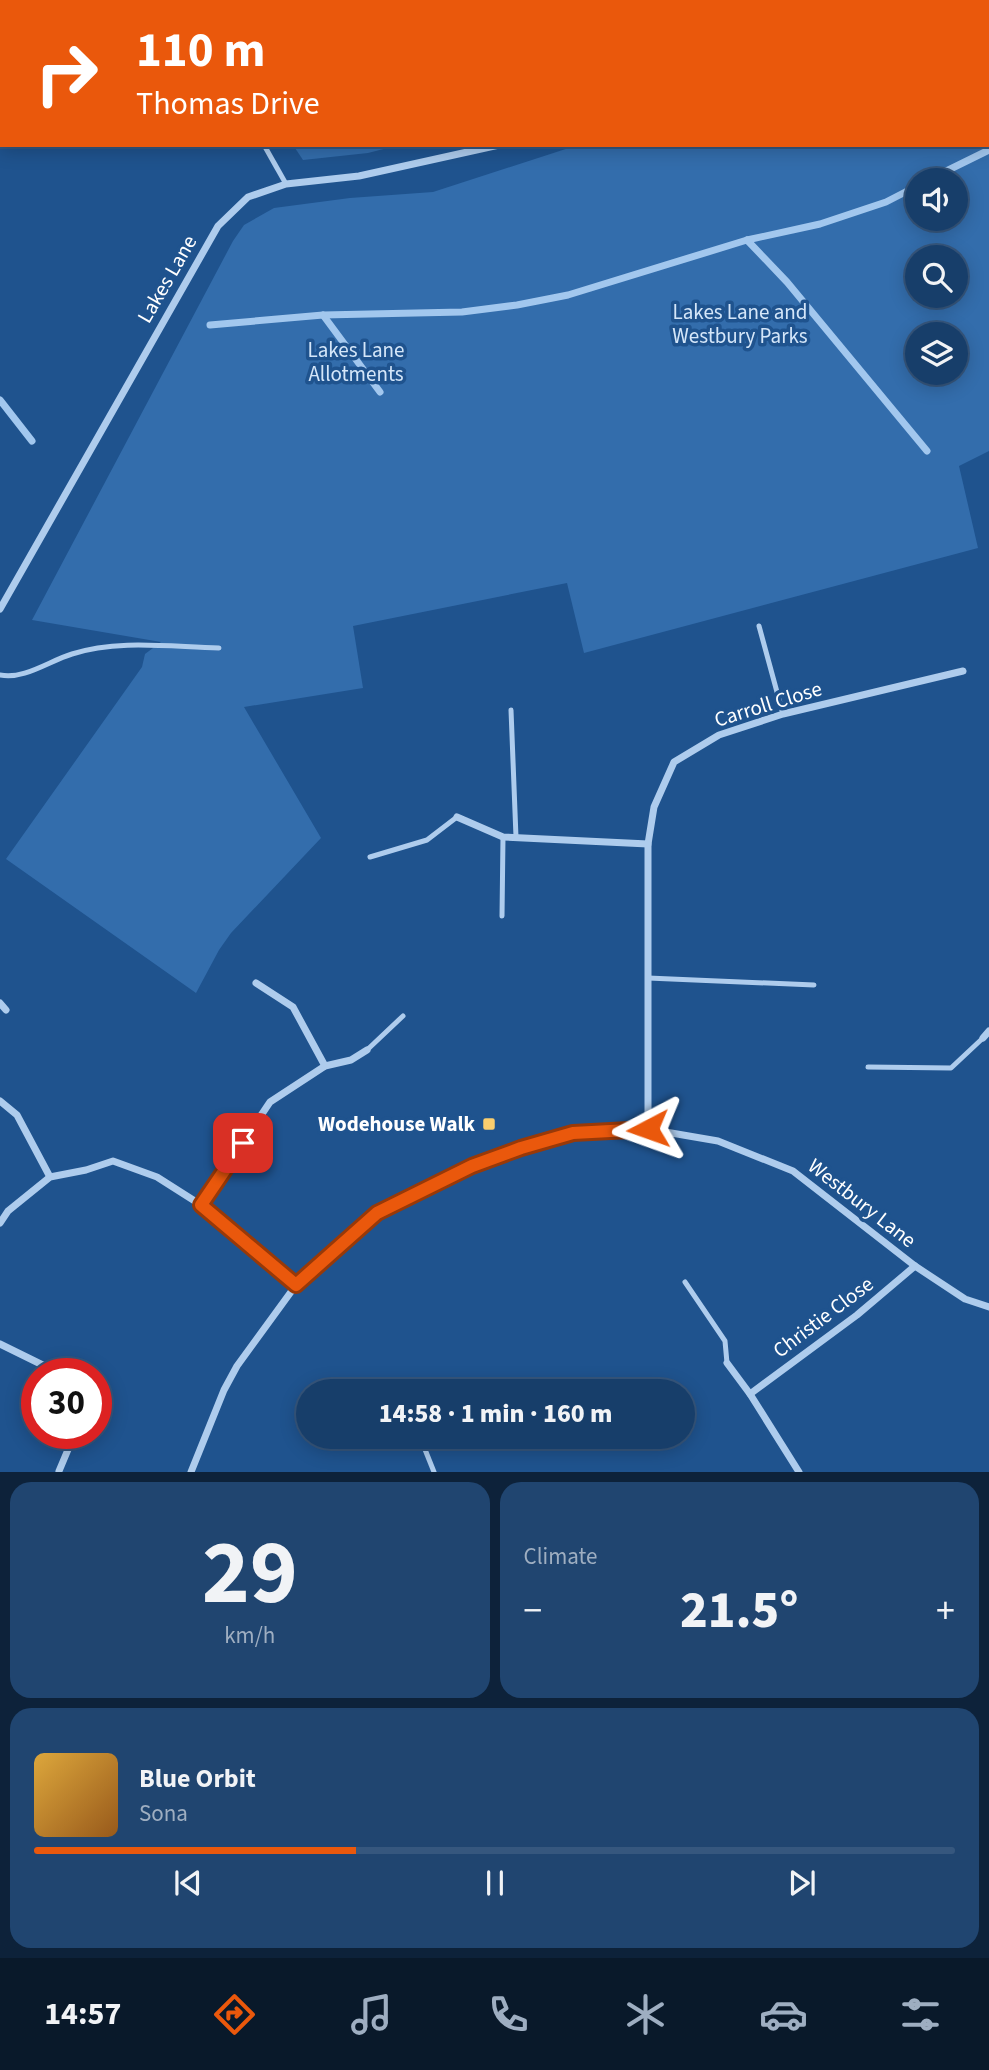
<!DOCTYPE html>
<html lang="en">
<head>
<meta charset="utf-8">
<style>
	body { margin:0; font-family:"Source Sans 3",sans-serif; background:#204570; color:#f1f3f6; height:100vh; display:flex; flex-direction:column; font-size:26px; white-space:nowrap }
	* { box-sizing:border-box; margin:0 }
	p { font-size:23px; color:#9eaec1 }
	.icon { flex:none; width:38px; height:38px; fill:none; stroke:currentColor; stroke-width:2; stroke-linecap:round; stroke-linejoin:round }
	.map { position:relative; height:1472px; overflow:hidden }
	.sheet { display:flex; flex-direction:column; gap:10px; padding:10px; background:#0d223a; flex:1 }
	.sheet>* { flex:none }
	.guide { position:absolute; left:0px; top:0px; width:990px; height:147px; box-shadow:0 4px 18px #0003,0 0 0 2px #36577e; background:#ea580c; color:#fff; overflow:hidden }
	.controls { position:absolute; left:905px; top:168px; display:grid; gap:14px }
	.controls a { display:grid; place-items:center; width:63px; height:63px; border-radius:50%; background:#173e6a; box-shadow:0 4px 18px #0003,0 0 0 2px #36577e; font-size:35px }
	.speed { position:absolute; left:21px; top:1358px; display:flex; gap:14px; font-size:35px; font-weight:700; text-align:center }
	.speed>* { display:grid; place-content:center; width:91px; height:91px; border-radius:50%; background:#173e6a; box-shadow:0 4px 18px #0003,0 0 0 2px #36577e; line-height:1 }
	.speed .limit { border:10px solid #d22; background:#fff; color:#111 }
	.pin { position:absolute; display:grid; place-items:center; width:60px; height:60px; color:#fff; margin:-30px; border-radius:14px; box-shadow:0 4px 10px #0006 }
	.me { position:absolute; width:77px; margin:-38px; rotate:266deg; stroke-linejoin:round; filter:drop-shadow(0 0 5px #0008) }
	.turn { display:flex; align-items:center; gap:24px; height:147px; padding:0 21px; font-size:32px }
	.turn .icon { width:91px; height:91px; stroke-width:2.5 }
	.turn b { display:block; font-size:49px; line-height:60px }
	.big { font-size:52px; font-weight:800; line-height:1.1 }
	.sheet .tile { flex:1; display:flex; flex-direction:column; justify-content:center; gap:10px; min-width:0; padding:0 24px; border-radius:21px; background:#204570 }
	.sheet .dial { align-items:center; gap:0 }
	.dial b { font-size:91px; line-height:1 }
	.song { display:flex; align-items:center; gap:21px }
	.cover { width:84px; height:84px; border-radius:10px; background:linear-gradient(135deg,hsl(40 70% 55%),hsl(30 70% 35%)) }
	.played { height:7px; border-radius:4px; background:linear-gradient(90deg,#ea580c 35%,#36577e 35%) }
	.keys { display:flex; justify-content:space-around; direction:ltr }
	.heat { display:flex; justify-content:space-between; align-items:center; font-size:38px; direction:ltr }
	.sheet .tiles { flex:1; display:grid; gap:10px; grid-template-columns:1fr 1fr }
	.tile:last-child { grid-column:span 2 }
	.trip { position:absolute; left:296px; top:1379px; width:399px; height:70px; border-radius:35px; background:#173e6a; box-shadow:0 4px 18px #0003,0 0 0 2px #36577e; font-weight:800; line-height:70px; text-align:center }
	.tabs { display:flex; height:112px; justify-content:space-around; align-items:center; background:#09192a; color:#9eaec1 }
	.tabs .icon { width:49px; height:49px }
	.tabs .selected { color:#ea580c }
	.tabs b { font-size:32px; color:#f1f3f6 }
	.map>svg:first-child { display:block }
</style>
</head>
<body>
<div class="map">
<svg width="989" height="1472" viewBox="0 0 989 1472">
	<rect width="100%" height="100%" fill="#1f538e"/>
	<g fill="#336dac" fill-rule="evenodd">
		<polygon points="190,0 775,0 771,2"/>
		<path d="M880,0H989V451L959,466L978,548L584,653L567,583L353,626L363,688L244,707L321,838L231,933L219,950L196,993L6,859L142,667L145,654L161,642L32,620L233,241L244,225L274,208L350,198L433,192L578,145H989V2H876ZM917,180H956V219H917ZM917,257H956V296H917ZM917,334H956V373H917Z"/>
		<polygon points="293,145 399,145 368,153 303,160"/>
	</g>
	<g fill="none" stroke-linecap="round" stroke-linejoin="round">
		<g stroke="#a2c7ee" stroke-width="7">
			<polyline points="928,180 989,150"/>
			<polyline points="747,240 787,282 927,451"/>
			<polyline points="323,315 380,392"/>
			<polyline points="210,325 323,315 462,312 517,305 568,295 747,240 820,224 886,202 917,186"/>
			<polyline points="0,400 32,441"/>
		</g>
		<g stroke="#aecced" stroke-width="5">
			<polyline points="172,0 173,2"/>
			<polyline points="264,145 286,184"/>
			<polyline points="759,626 783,714"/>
			<path d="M0,675C24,680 49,661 72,654C118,639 171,647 219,648"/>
			<polyline points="511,710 516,837"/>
			<polyline points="370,857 427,840 457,817"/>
			<polyline points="502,916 503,837"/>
			<polyline points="648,978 814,985"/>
			<polyline points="367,1050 403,1016"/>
			<polyline points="868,1067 951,1068 983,1038"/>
			<polyline points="685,1282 725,1341 727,1363"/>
			<polyline points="420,1437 434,1472"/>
		</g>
		<g stroke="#aecced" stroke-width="7">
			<polyline points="819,2 823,0"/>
			<polyline points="0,609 218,226 248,197 286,184 359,176 499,145"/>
			<polyline points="457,817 503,837 648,844"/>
			<polyline points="256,983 293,1007 325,1066"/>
			<polyline points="0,1003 6,1010"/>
			<polyline points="983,1038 989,1031"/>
			<polyline points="0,1101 17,1115 50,1177"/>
			<polyline points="648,1129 648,844 654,807 674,762 719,735 783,714 963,671"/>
			<polyline points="201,1205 270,1102 325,1066 351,1060 367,1050"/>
			<polyline points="0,1223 8,1211 50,1177 86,1170 113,1161 157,1177 201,1205 296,1285"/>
			<polyline points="0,1344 61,1374"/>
			<polyline points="727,1363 750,1394 799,1472"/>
			<polyline points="96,1391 96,1395"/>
			<polyline points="750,1394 857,1315 915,1266"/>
			<polyline points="59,1471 75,1433"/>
			<polyline points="191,1472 224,1390 237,1366 296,1285 377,1213 472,1166 521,1148 573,1133 648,1129 718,1141 793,1171 915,1266 965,1299 989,1307"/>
		</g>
	</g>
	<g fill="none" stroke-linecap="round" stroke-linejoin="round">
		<g stroke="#983908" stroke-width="18">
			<polyline id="route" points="243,1143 201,1205 296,1285 377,1213 472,1166 521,1148 573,1133 648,1129"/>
		</g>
		<use href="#route" stroke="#ea580c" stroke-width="12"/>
	</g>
	<rect fill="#face6e" stroke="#1f538e" stroke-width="2.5" x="482" y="1117" width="14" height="14" rx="3.5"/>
	<g text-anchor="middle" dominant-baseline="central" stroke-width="7" stroke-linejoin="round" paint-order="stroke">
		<g font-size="21" fill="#fff" stroke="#1f538e">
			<text transform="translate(167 279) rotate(-60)">Lakes Lane</text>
			<text transform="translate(768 704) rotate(-17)">Carroll Close</text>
			<text transform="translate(862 1203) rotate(38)">Westbury Lane</text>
			<text transform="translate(823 1317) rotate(-37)">Christie Close</text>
		</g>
		<g font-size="21" fill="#d4e6f9" stroke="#1f538e">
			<text x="740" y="312">Lakes Lane and<tspan x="740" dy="24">Westbury Parks</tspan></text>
			<text x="356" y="350">Lakes Lane<tspan x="356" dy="24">Allotments</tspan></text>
		</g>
		<g font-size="21" font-weight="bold" fill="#fff" stroke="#1f538e" text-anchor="end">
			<text x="475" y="1124">Wodehouse Walk</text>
		</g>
	</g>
</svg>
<div class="controls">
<a><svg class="icon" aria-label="sound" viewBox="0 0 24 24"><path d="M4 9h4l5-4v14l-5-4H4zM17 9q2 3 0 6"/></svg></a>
<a><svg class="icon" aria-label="search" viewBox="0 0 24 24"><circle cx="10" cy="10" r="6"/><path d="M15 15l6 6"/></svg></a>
<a><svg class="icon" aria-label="layers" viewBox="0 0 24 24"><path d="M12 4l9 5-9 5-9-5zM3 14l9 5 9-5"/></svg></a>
</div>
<div class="speed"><div class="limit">30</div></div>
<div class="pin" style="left:243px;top:1143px;background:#d93025"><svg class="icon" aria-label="arrive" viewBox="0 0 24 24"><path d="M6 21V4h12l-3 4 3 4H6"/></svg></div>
<svg class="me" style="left:648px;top:1129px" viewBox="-20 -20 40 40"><path d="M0-17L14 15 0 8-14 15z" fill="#ea580c" stroke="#fff" stroke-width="4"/></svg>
<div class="trip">14:58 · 1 min · 160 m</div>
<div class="guide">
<div class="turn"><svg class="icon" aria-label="right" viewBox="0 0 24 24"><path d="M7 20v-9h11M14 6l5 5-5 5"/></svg><div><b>110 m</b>Thomas Drive</div></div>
</div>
</div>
<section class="sheet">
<div class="tiles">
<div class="tile dial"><b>29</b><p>km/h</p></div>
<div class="tile"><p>Climate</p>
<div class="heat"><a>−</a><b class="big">21.5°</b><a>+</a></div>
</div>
<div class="tile">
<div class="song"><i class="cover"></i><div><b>Blue Orbit</b><p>Sona</p></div></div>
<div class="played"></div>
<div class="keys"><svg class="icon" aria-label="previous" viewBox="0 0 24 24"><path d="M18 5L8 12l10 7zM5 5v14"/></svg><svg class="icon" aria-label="pause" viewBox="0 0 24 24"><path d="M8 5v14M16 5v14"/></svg><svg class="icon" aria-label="next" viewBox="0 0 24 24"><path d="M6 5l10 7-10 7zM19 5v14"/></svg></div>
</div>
</div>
</section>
<nav class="tabs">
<b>14:57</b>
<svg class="icon selected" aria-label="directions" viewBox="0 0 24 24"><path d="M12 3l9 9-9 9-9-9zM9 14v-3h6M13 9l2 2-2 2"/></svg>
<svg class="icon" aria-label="music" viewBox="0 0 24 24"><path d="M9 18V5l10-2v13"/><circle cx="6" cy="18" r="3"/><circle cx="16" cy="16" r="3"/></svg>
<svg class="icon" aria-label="phone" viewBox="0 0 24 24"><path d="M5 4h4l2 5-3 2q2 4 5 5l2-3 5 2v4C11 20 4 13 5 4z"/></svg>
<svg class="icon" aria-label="climate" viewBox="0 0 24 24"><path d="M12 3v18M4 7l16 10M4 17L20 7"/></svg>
<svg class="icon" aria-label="car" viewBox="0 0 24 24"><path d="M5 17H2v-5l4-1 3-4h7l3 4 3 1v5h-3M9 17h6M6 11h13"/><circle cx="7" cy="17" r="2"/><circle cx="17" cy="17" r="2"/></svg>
<svg class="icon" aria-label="filters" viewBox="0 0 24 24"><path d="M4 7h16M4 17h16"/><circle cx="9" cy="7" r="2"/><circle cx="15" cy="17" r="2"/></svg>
</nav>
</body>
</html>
